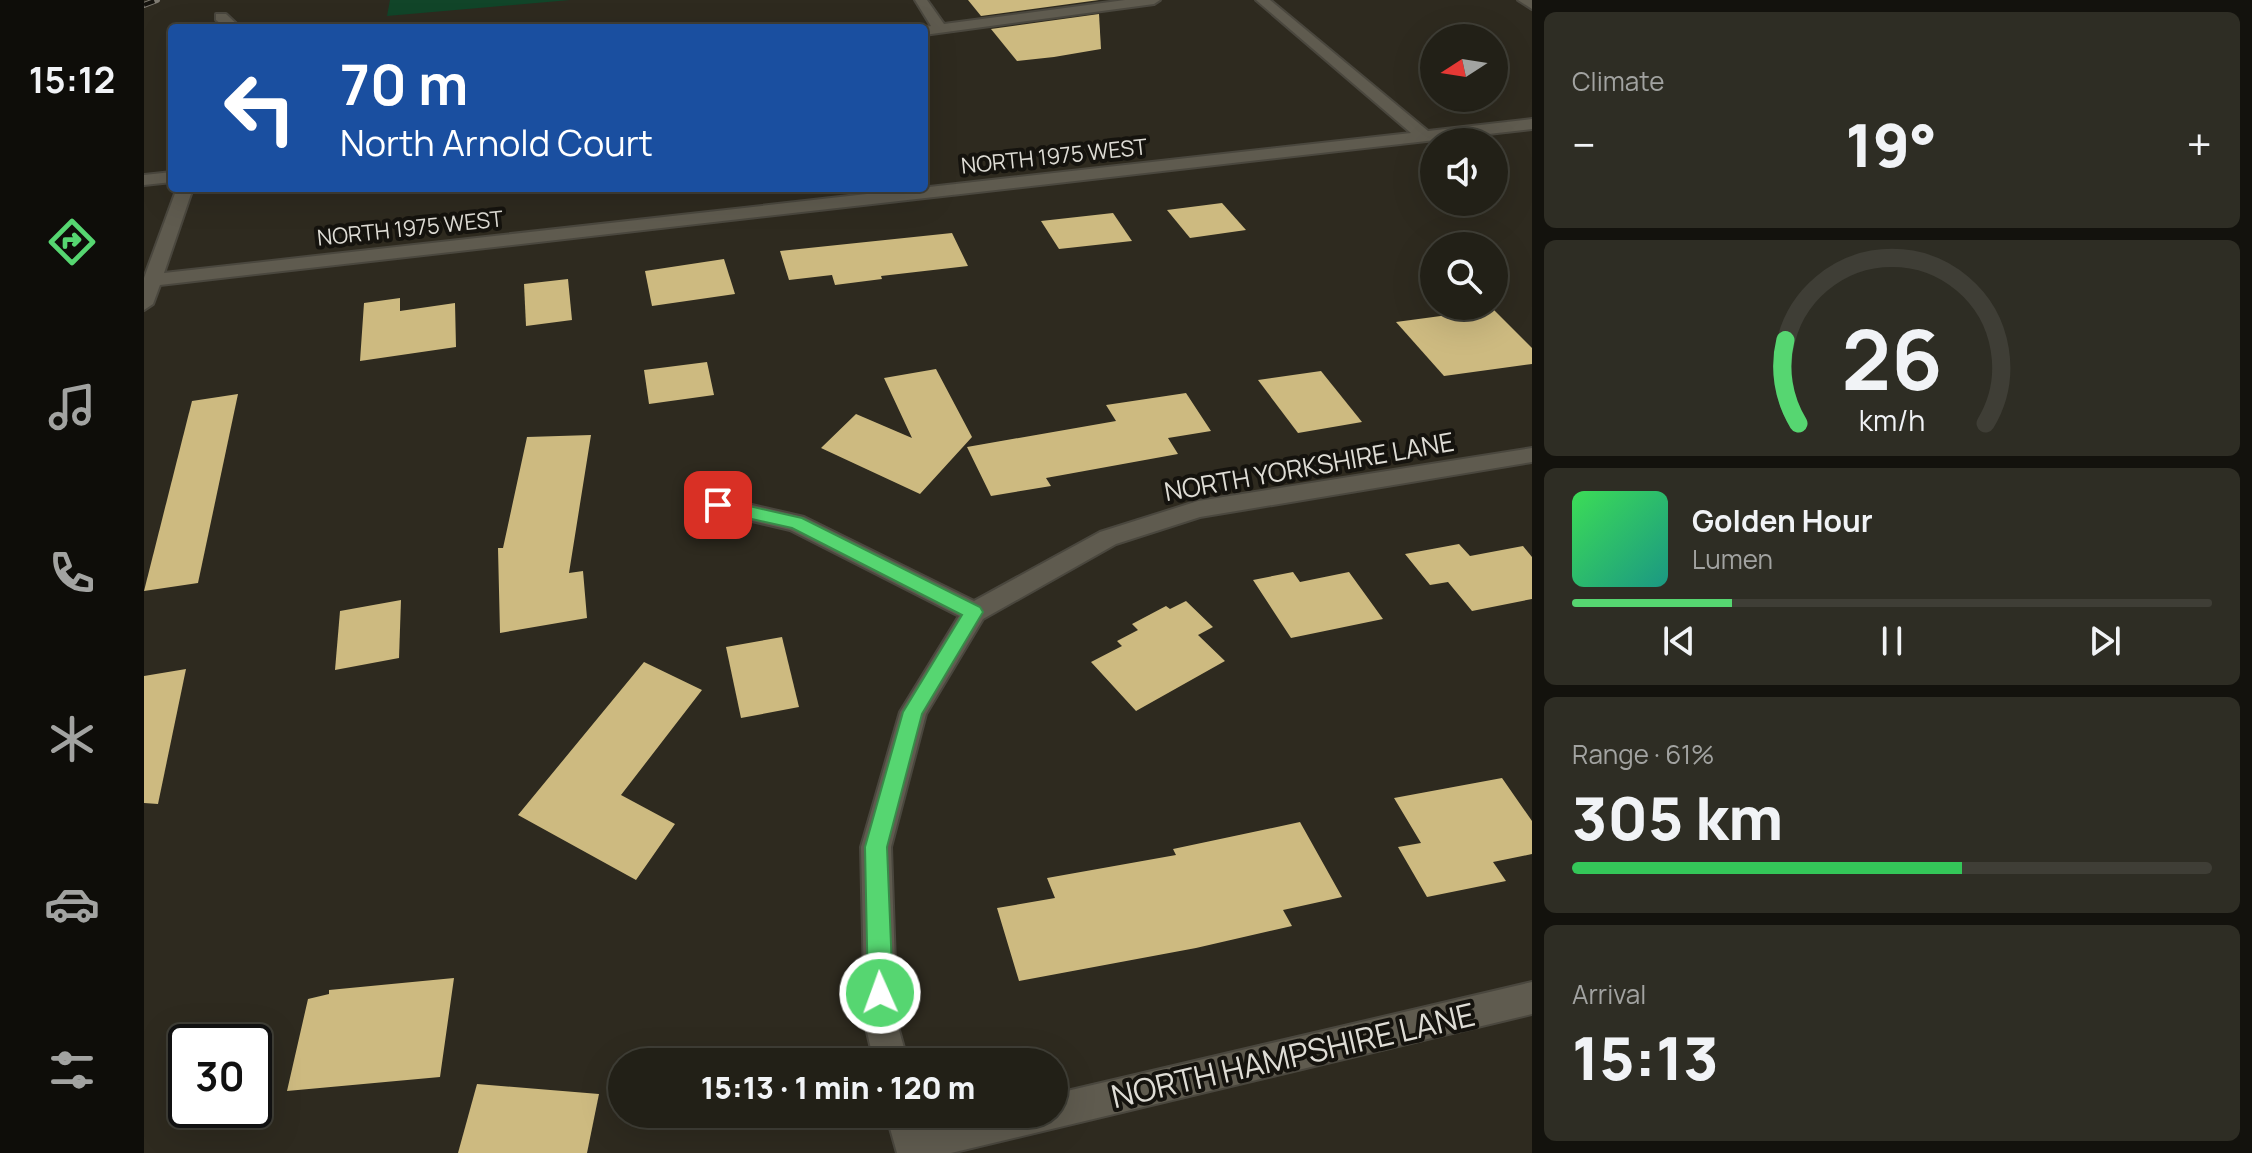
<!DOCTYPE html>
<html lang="en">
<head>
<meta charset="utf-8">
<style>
	body { margin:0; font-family:Manrope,sans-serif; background:#2e2d24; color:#f1f3f6; height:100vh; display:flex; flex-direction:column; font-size:30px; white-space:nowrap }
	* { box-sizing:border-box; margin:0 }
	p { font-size:26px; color:#a2a3a1 }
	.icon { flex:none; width:44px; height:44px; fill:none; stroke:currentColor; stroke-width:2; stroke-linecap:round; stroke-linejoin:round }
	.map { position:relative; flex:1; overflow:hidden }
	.drawer { display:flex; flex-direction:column; gap:12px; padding:12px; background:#13120d; width:720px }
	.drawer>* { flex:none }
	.top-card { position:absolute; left:24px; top:24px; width:760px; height:168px; border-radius:8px; box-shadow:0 8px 32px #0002,0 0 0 2px #3f3e36; background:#1a4fa0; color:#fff; overflow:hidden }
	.needle { width:52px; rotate:258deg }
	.controls { position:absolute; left:1276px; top:24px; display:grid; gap:16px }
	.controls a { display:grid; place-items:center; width:88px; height:88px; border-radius:50%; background:#222017; box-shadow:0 8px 32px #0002,0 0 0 2px #3f3e36; font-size:40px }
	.speed { position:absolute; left:24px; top:1024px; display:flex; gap:16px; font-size:40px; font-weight:700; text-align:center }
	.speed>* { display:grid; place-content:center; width:104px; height:104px; border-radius:50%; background:#222017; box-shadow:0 8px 32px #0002,0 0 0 2px #3f3e36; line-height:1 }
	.speed .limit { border:4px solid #111; border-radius:12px; background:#fff; color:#111 }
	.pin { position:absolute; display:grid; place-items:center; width:68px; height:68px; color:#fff; margin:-34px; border-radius:16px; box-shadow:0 4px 12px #0006 }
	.me { position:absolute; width:88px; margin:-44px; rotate:358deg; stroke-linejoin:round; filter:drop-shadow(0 0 6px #0008) }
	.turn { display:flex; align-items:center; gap:28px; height:168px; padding:0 40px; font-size:36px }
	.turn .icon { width:104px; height:104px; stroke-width:2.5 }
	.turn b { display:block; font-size:56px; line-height:68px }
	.big { font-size:60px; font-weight:800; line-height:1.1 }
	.drawer .tile { flex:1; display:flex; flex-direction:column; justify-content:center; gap:12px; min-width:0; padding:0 28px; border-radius:12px; background:#2e2d24 }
	.drawer .dial { align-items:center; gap:0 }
	.dial svg { height:208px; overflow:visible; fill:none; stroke:#3f3e36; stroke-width:7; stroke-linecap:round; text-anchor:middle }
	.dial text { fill:#f1f3f6; stroke:none }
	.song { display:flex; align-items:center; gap:24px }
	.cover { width:96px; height:96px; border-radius:12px; background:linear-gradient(135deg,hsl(130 70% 55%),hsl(170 70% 35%)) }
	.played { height:8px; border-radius:4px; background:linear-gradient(90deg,#56d671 25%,#3f3e36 25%) }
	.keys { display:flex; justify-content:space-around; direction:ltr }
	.heat { display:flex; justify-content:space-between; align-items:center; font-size:44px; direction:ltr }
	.charge { height:12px; border-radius:6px; background:linear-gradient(90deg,#34c759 61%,#3f3e36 0) }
	.trip { position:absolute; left:464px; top:1048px; width:460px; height:80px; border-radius:40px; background:#222017; box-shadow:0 8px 32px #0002,0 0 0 2px #3f3e36; font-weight:800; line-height:80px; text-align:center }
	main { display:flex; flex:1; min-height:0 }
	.tabs { display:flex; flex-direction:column; width:144px; justify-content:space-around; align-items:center; background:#0e0d09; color:#a2a3a1 }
	.tabs .icon { width:56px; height:56px }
	.tabs .on { color:#56d671 }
	.tabs b { font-size:36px; color:#f1f3f6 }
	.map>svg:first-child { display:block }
</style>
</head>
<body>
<main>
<nav class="tabs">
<b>15:12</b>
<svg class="icon on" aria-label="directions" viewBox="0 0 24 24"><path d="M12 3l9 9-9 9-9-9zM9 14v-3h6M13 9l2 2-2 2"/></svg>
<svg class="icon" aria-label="music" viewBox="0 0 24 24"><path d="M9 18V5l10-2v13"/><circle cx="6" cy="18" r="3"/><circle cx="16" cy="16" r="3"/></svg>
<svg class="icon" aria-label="phone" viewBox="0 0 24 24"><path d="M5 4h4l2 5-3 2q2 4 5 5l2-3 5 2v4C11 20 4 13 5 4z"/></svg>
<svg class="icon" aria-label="climate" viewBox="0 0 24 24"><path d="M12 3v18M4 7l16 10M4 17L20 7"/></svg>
<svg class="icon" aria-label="car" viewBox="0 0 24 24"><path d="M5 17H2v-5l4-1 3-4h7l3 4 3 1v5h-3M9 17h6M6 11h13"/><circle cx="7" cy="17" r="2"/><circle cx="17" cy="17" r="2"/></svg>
<svg class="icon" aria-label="filters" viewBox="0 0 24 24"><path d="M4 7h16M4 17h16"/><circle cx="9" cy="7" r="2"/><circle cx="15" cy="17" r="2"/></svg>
</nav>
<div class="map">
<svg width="1388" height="1153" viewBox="0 0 1388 1153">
	<rect width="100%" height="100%" fill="#2e2a1f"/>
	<polygon fill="#114529" points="246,0 426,0 243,16"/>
	<g fill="#cdba80">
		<polygon points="824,0 955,0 837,16"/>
		<polygon points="955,14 957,49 910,57 873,61 847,29"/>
		<polygon points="1078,203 1102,230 1046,238 1023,210"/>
		<polygon points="969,213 988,241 915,249 897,221"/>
		<polygon points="808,233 824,266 737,276 738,279 691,285 688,275 645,280 636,251"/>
		<polygon points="580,259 591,294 508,306 501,271"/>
		<polygon points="424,279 428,320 382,326 380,284"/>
		<polygon points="256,298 256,311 311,303 312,347 216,361 220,303"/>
		<polygon points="1349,309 1388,348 1388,364 1300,376 1252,322"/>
		<polygon points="563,362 570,395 505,404 500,370"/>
		<polygon points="792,369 828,437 776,494 677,448 712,414 768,438 740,378"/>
		<polygon points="1177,371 1218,422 1154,433 1114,380"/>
		<polygon points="1042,393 1067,431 1024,438 1034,454 902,478 907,486 847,496 823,447 972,421 962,405"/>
		<polygon points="94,394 54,583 0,591 48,401"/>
		<polygon points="447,435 425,573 439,571 443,618 356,633 354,548 359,548 383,437"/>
		<polygon points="1315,544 1326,556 1379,546 1388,557 1388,599 1328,611 1304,582 1286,585 1261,554"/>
		<polygon points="1149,572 1156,582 1205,572 1239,619 1147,638 1109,580"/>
		<polygon points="257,600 255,658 191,670 196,611"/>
		<polygon points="1042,601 1069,627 1054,635 1081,661 992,711 947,662 978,646 973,641 994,630 988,624 1022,606 1026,609"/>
		<polygon points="638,637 655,707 597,718 582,647"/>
		<polygon points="500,662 558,690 477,795 531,824 492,880 374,815"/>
		<polygon points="42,669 14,804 0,803 0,676"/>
		<polygon points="1358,778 1388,821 1388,854 1349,862 1362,881 1283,897 1254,847 1277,843 1250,798"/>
		<polygon points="1156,822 1198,897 1139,910 1148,926 1052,948 875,981 853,908 911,898 903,878 1032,855 1029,849"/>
		<polygon points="310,978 296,1077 143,1091 164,999 185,994 185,990"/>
		<polygon points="333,1084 455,1094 443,1153 314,1153"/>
	</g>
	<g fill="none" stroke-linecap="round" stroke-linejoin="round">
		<g stroke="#4a473e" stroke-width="4">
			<g id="minor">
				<polygon points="771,0 783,0 800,24 981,0 1016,0 1010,4 780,35 780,28 776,28 787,26"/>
				<polygon points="1112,0 1126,0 1284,131 1388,119 1388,129 16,285 9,304 0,310 0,278 33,188 49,188 20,273 1267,133"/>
				<polygon points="1374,0 1388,0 1388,9"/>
				<polygon points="72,14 82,14 97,28 82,28 72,20"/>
				<polygon points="28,172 28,182 0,185 0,175"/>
				<polygon points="1388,448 1388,462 1056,517 972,544 839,619 782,714 747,847 753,1023 764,1062 730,1062 721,1023 717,847 756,712 815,616 646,530 566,511 563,505 566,499 574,497 660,517 830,601 956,532 1054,501"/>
				<polygon points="1388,982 1388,1014 807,1153 753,1153 742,1114 776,1114 779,1125 825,1114 910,1114 910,1094"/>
			</g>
		</g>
		<use href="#minor" fill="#5f5b4f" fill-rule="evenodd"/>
		<g stroke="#7f7b72" stroke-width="6">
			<polyline id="rail" points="0,5 13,0"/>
		</g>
		<use href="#rail" stroke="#15130e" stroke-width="4" stroke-dasharray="11" stroke-linecap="butt"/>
	</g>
	<polygon fill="#56d671" stroke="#388b49" stroke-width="2" points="574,499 658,518 836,607 839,612 778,714 743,847 749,993 745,1002 736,1005 728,1002 724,993 721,847 759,712 818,615 648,528 568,510 566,505 568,501"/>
	<g text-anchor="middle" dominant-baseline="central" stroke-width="8" stroke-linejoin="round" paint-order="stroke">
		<g font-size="22" fill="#dedcd5" stroke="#15130e">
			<text transform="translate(910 156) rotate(-6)">NORTH 1975 WEST</text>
			<text transform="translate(266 228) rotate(-6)">NORTH 1975 WEST</text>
		</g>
		<g font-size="26" fill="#dedcd5" stroke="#15130e">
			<text transform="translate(1165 466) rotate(-10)">NORTH YORKSHIRE LANE</text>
		</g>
		<g font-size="32" fill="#dedcd5" stroke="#15130e">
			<text transform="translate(1149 1055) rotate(-13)">NORTH HAMPSHIRE LANE</text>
		</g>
	</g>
</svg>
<div class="controls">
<a><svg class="needle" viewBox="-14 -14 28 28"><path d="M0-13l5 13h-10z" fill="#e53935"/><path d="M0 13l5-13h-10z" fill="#a2a3a1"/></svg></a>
<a><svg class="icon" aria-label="sound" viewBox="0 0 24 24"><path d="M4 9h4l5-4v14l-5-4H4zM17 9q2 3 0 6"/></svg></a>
<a><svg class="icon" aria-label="search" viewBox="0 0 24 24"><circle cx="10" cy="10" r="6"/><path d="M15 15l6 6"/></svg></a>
</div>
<div class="speed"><div class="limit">30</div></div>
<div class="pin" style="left:574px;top:505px;background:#d93025"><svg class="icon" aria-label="arrive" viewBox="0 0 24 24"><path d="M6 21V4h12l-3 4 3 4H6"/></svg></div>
<svg class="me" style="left:736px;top:993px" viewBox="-20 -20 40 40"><circle r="17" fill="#56d671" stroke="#fff" stroke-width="3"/><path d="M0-11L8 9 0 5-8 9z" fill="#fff"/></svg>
<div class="trip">15:13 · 1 min · 120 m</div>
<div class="top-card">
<div class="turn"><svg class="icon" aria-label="left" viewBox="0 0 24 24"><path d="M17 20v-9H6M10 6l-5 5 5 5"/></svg><div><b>70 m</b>North Arnold Court</div></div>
</div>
</div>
<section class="drawer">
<div class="tile"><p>Climate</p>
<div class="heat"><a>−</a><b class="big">19°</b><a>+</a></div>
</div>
<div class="tile dial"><svg viewBox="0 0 100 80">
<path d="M14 69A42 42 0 1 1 86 69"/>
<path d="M14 69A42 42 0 0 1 9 37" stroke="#56d671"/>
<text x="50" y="56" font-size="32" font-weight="700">26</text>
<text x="50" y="72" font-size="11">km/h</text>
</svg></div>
<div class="tile">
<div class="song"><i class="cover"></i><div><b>Golden Hour</b><p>Lumen</p></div></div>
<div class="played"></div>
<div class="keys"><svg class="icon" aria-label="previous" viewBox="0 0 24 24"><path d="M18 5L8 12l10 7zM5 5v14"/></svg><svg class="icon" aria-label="pause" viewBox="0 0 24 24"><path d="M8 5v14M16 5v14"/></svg><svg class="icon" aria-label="next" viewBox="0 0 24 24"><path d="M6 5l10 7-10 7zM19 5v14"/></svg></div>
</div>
<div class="tile"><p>Range · 61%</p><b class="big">305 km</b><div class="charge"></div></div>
<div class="tile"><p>Arrival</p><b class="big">15:13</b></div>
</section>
</main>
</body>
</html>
